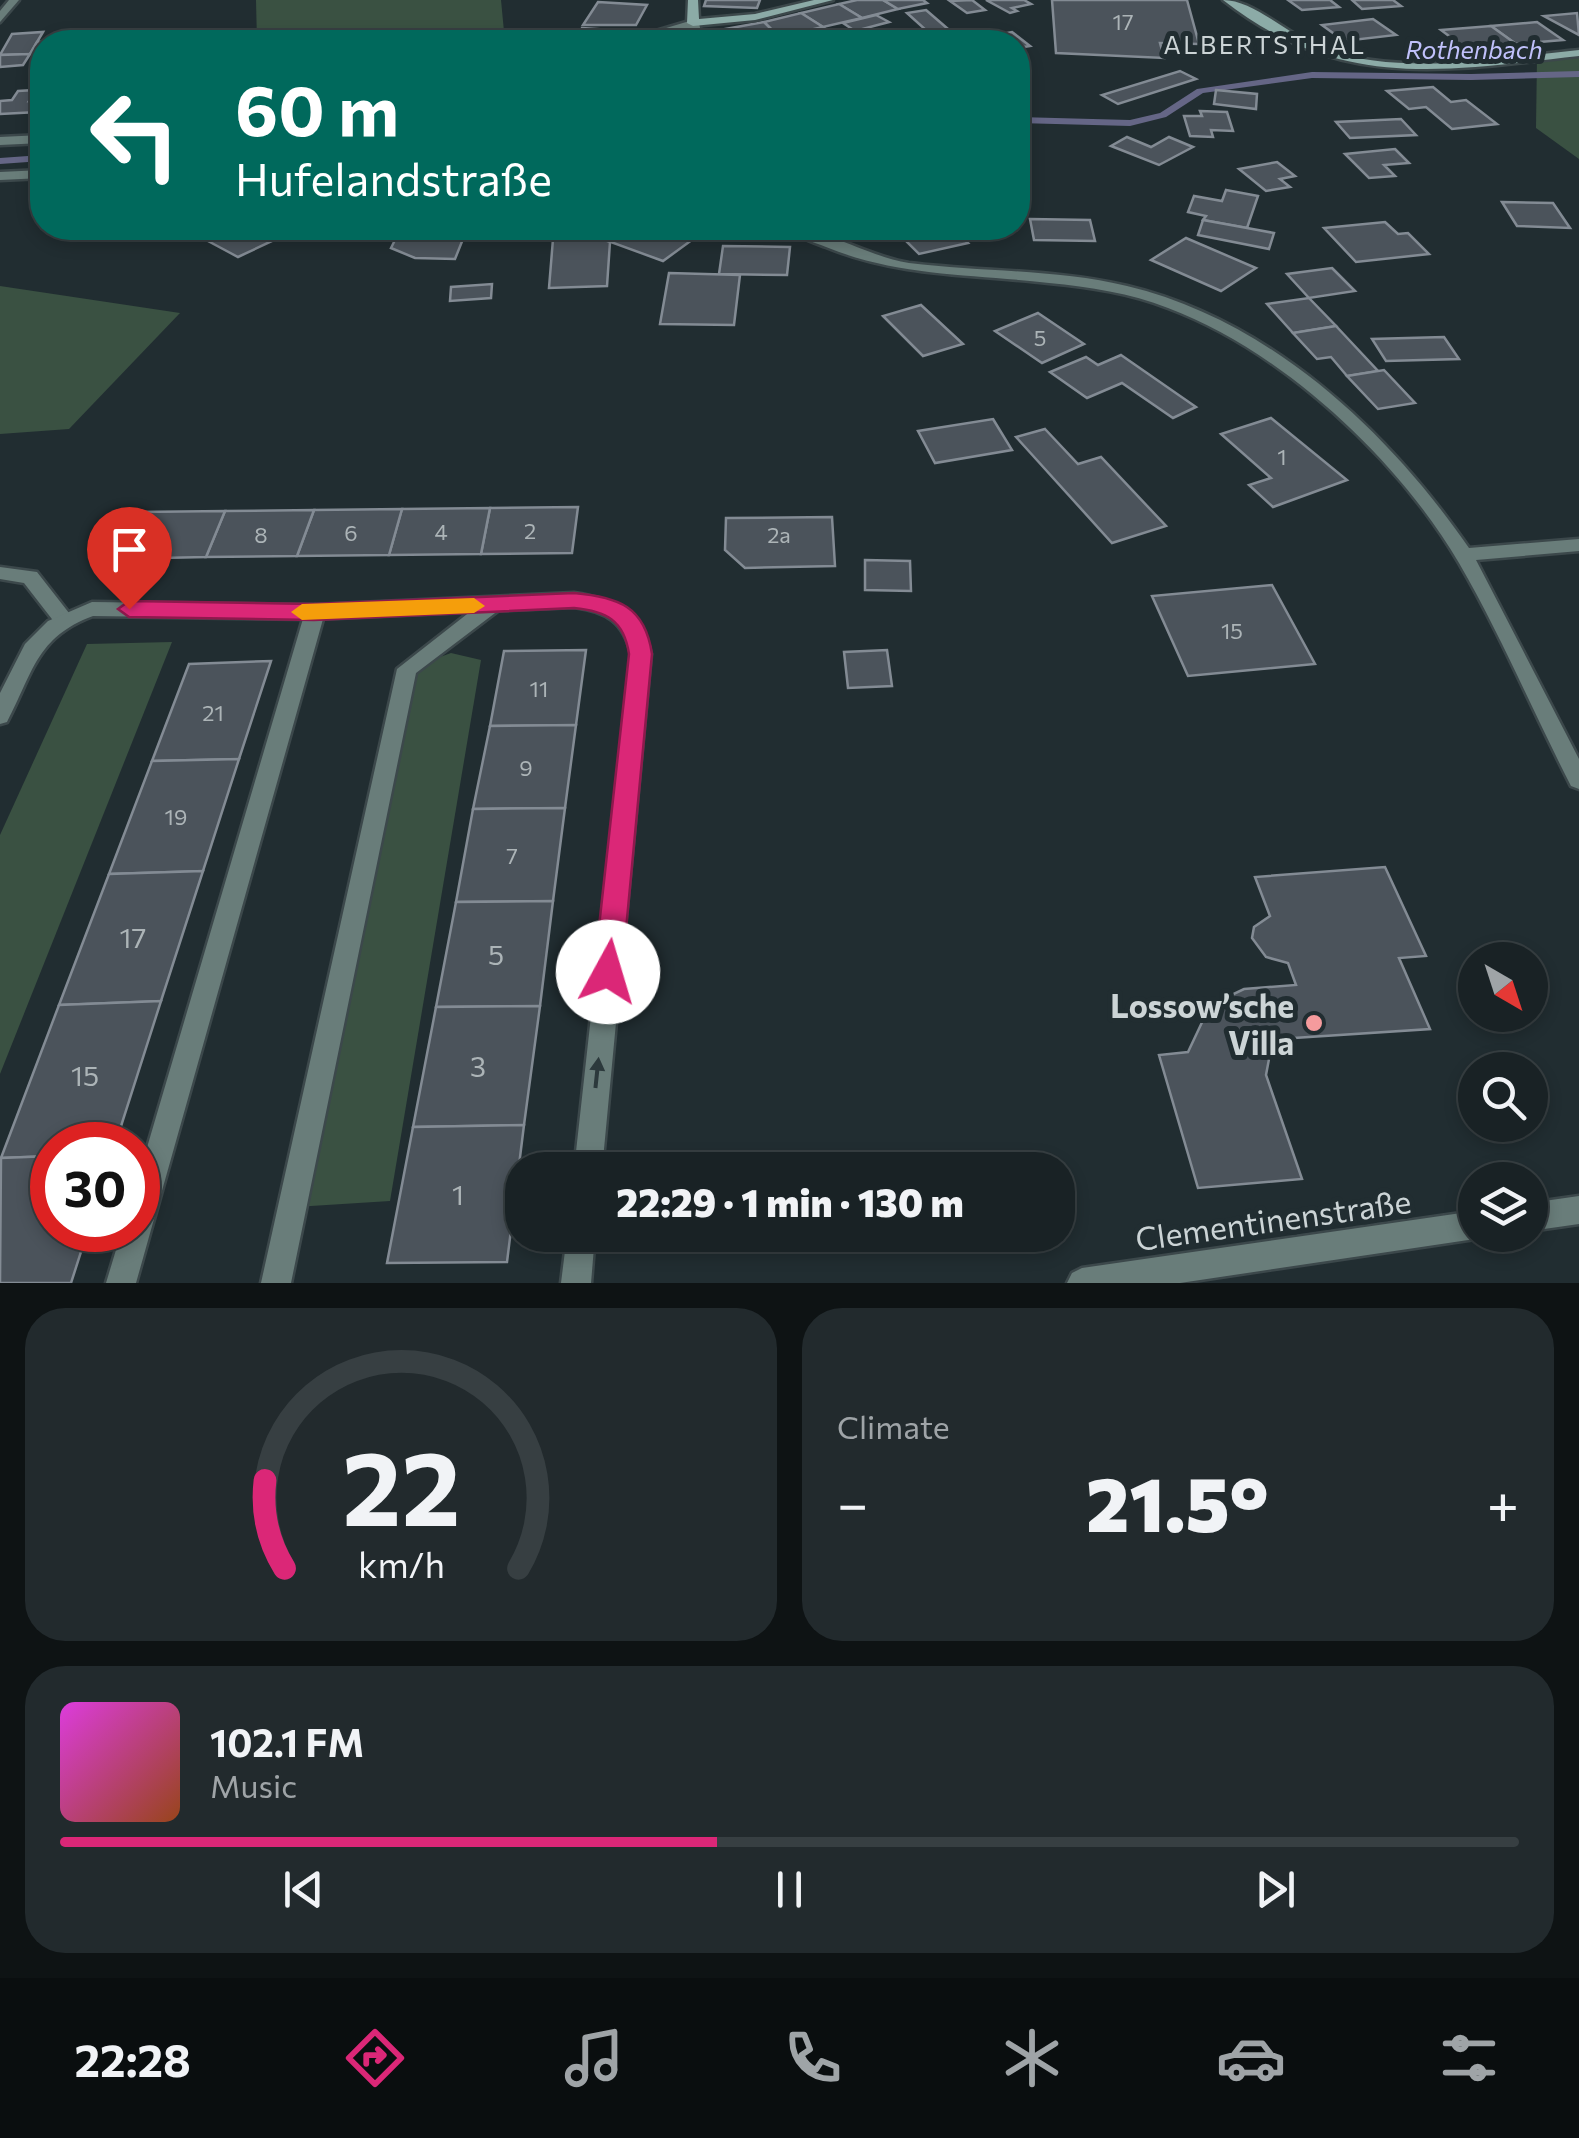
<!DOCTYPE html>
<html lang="en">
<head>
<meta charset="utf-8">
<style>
	body { margin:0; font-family:Commissioner,sans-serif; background:#222a2d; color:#f1f3f6; height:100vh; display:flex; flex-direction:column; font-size:38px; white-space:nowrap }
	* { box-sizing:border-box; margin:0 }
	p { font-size:32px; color:#9fa4a7 }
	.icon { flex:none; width:55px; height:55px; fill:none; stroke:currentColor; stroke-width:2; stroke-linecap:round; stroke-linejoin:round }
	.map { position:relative; height:1283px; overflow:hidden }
	.drawer { display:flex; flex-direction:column; gap:25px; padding:25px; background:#0e1314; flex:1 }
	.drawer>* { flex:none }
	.hud { position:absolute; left:30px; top:30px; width:1000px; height:210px; border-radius:40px; box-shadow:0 5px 15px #0003,0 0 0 2px #373f42; background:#00695c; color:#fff; overflow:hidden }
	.needle { width:65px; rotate:141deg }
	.controls { position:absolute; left:1458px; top:942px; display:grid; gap:20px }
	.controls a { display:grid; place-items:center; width:90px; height:90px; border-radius:50%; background:#192225; box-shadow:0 5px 15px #0003,0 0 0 2px #373f42; font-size:50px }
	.speed { position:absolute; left:30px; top:1122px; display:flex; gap:20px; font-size:50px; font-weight:700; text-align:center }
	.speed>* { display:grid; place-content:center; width:130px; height:130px; border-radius:50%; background:#192225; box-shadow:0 5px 15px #0003,0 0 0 2px #373f42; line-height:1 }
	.speed .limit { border:15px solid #d22; background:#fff; color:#111 }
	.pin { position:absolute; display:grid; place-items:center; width:85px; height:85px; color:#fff; margin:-102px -42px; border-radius:50% 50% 50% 0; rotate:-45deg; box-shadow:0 0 10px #0007 }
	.pin .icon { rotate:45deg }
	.me { position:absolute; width:110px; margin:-55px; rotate:6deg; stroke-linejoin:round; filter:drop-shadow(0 0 8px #0008) }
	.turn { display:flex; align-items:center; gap:35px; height:210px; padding:0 40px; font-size:45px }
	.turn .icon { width:130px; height:130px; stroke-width:2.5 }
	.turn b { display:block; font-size:70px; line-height:85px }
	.big { font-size:75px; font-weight:800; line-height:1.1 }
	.drawer .card { flex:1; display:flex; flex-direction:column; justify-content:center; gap:15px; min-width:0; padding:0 35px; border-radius:40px; background:#222a2d }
	.drawer .dial { align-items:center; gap:0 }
	.dial svg { height:260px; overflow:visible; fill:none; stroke:#373f42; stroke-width:7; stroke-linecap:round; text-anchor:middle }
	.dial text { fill:#f1f3f6; stroke:none }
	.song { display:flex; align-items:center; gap:30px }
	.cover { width:120px; height:120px; border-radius:15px; background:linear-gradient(135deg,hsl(300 70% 55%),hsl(20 70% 35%)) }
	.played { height:10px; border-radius:5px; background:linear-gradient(90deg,#db2777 45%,#373f42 45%) }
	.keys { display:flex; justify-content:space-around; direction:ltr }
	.heat { display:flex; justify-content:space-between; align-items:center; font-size:55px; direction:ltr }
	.drawer .tiles { flex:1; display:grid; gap:25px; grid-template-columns:1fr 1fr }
	.card:last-child { grid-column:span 2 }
	.trip { position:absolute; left:505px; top:1152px; width:570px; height:100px; border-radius:40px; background:#192225; box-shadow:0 5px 15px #0003,0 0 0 2px #373f42; font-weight:800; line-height:100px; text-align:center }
	.tab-bar { display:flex; height:160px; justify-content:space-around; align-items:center; background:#0a0e0f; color:#9fa4a7 }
	.tab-bar .icon { width:70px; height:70px }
	.tab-bar .active { color:#db2777 }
	.tab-bar b { font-size:45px; color:#f1f3f6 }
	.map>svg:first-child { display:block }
</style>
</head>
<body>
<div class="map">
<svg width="1579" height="1283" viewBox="0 0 1579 1283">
	<rect width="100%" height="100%" fill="#212d31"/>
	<g fill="#3a5142">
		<polygon points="256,0 501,0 505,42 257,42"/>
		<polygon points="1579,53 1579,159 1536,128 1537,57"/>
		<polygon points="0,286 180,313 69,429 0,434"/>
		<polygon points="172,642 0,1074 0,835 87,644"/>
		<polygon points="451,653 481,660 390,1201 295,1207 407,669"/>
	</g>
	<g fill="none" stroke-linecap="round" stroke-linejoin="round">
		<g fill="#656686" fill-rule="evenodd">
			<polygon points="1579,71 1579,77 1471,80 1312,78 1203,93 1166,117 1130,126 1018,123 1018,117 1130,120 1160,113 1197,89 1312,72 1471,74"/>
			<polygon points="42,155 42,161 0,164 0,158"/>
		</g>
	</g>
	<g fill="#4b535b" stroke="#838b94" stroke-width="2.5">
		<polygon points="706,0 760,0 757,8 704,6"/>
		<polygon points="857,0 883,0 898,9 862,18 839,4"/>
		<polygon points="883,0 923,0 927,3 898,9"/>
		<polygon points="972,0 985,10 967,13 950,1"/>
		<polygon points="986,0 1024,0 1031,4 1012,8 1017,11 1010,13"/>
		<polygon points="1052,0 1187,0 1199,44 1160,43 1164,58 1056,53"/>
		<polygon points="1288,0 1330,0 1339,7 1302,10"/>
		<polygon points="1352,0 1393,0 1401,6 1362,9"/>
		<polygon points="598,2 647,5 636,25 583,25"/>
		<polygon points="839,4 862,18 823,27 801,13"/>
		<polygon points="926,10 948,29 928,32 907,13"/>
		<polygon points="801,13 823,27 779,37 764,22"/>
		<polygon points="1577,13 1579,35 1544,16"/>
		<polygon points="876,15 889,22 855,31 843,23"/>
		<polygon points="1373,19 1396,35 1344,41 1322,25"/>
		<polygon points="764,22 779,37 758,42 717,42 714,35 720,30"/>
		<polygon points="1537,22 1563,40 1516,44 1491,26"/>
		<polygon points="1491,26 1516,44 1465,48 1441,30"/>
		<polygon points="582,28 613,30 606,42 574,42"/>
		<polygon points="43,32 30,54 0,55 12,34"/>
		<polygon points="1012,32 1030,46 1018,48 1018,42 987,42 981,38"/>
		<polygon points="110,34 106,42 42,42 42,53 30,54 37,42"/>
		<polygon points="30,54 23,65 0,67 0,55"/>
		<polygon points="1180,71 1196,79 1118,104 1102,95"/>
		<polygon points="1433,87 1451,102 1466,100 1497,124 1452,129 1426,107 1409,109 1387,91"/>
		<polygon points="36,90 29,101 42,100 38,112 0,114 0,101 12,100 18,91"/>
		<polygon points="1216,90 1257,94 1256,109 1214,104"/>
		<polygon points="1200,111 1227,112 1233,131 1211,130 1213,137 1190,136 1184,116 1202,116"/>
		<polygon points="1401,119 1416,135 1350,138 1336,122"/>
		<polygon points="1127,137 1151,147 1169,137 1193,147 1159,165 1111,146"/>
		<polygon points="1395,149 1409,163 1384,165 1395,176 1369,178 1345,154"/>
		<polygon points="1277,162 1295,176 1280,179 1290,187 1266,191 1239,169"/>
		<polygon points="1226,190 1258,196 1247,228 1203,220 1206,216 1188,212 1194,196 1222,201"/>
		<polygon points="1502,202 1553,203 1570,228 1517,226"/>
		<polygon points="1030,219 1090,220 1095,241 1034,240"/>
		<polygon points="1203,220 1247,228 1274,233 1269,249 1198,235"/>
		<polygon points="1385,222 1398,234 1408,233 1429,254 1356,262 1324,228"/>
		<polygon points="205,228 273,228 287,234 238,257 193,233"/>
		<polygon points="481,228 551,228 550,237 479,240"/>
		<polygon points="612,228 668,228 696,237 663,261 597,237"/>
		<polygon points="922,228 952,228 968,243 919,254 898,233"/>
		<polygon points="597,237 610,242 607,286 549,288 553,239"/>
		<polygon points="396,238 463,239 455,259 415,258 391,248"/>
		<polygon points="1186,238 1256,268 1221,291 1151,260"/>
		<polygon points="723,246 790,247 787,275 719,274"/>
		<polygon points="1332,268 1355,291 1309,298 1287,274"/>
		<polygon points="669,273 740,275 734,325 660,324"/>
		<polygon points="492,284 491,298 450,301 451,287"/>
		<polygon points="1309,298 1336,326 1293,333 1267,304"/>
		<polygon points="921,305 963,344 923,356 883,316"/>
		<polygon points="1038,313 1084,344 1042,363 995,331"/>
		<polygon points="1336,326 1378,371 1347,376 1331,357 1317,359 1293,333"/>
		<polygon points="1444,337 1459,359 1386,361 1372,339"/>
		<polygon points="1121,355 1196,407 1173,418 1122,383 1087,398 1050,372 1086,357 1098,365"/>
		<polygon points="1384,370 1415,403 1378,409 1347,376"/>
		<polygon points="1271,418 1347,480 1273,507 1249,485 1271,478 1221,434"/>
		<polygon points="993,419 1012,450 935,463 918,431"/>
		<polygon points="1045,429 1078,464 1101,457 1166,526 1112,543 1016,437"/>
		<polygon points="578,507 572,553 481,554 490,508"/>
		<polygon points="490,508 481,554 389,555 402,509"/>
		<polygon points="402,509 389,555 297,556 314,510"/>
		<polygon points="314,510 297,556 206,557 225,511"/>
		<polygon points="225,511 206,557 114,559 136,512"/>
		<polygon points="832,517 835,566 745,568 725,550 726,518"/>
		<polygon points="865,560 910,561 911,591 865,590"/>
		<polygon points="1272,585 1315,664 1188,676 1152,596"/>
		<polygon points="586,650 576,725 490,726 504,651"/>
		<polygon points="887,650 892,686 848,688 844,652"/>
		<polygon points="271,661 239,759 152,761 189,664"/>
		<polygon points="576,725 565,808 473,809 490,726"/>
		<polygon points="239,759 203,871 109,874 152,761"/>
		<polygon points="565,808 553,901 456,902 473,809"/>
		<polygon points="1385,867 1426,956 1399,958 1430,1029 1294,1038 1280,1047 1269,1059 1266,1075 1302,1179 1198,1188 1159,1055 1188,1052 1205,1016 1223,999 1244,989 1296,985 1288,963 1266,957 1252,938 1254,927 1270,916 1255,877"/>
		<polygon points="203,871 161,1001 59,1005 109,874"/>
		<polygon points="553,901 540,1006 436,1007 456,902"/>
		<polygon points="161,1001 115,1145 52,1145 52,1156 1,1158 59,1005"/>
		<polygon points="540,1006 524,1125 413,1127 436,1007"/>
		<polygon points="524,1125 507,1262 387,1263 413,1127"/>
		<polygon points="52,1156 52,1230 88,1230 71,1283 0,1283 1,1158"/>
	</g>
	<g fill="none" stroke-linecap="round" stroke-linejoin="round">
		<g stroke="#3c484b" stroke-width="5">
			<g id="lane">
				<polygon points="0,567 37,572 69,613 72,618 69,623 55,623 24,583 0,579"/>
				<polygon points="492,598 499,600 502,605 499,610 416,673 291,1283 261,1283 397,669 485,600"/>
				<polygon points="315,605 325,612 136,1283 106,1283 122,1230 138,1230 138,1178 305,612"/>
			</g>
		</g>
		<g stroke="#3c484b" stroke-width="5">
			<g id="street">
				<polygon points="9,0 19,0 0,22 0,11"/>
				<polygon points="693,20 699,23 703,42 693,42 689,28 636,42 619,42"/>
				<polygon points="42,135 42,143 0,145 0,137"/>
				<polygon points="42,170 42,178 0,180 0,172"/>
				<path d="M786,228C821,226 869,257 909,263C981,272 1056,269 1127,286C1270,320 1388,431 1469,548L1579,539V551L1476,560L1579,759V789L1571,786C1533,712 1501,635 1459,563C1398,459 1281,350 1168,308C1130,293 1090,287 1049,283C973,274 899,277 826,247C813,242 797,237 786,228Z"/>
				<path d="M574,593C615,599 641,612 651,654L602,1170H574L631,654C624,622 606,611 574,607L315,619L93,616C36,637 33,673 7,722L0,724V693L25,644L48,621L92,602L315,605Z"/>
				<polygon points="1579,1196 1579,1224 1530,1231 1530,1203"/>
				<polygon points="1475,1211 1475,1235 1485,1235 1475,1239 1180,1283 1067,1283 1072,1273 1082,1268"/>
				<polygon points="567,1235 595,1235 591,1283 561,1283"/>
			</g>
		</g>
		<g stroke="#3c484b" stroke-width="5">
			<g id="secondary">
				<polygon points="688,0 698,0 699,19 755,14 814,0 833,0 755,20 693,26 687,23"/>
				<path d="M1223,0C1256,0 1292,39 1326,50C1406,76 1497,58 1579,50V56C1443,71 1339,91 1223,0Z"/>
			</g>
		</g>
		<use href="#lane" fill="#697d7a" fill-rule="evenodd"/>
		<use href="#street" fill="#697d7a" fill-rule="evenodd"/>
		<use href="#secondary" fill="#8caba7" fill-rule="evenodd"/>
	</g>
	<defs><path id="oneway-solid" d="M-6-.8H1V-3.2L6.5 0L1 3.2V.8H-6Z" transform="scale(2.5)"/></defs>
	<use fill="#2c393c" href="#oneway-solid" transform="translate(597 1073) rotate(-84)"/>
	<path fill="#db2777" stroke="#8e194d" stroke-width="2.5" d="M574,593C618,597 645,606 652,654L622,972L618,980L608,984L598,980L594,972L629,654C624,620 606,611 574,608L314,620L129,617L118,609L129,601L314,604Z"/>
	<polygon fill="#f59e0b" points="474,598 485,606 474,613 302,620 291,612 302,604"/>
	<circle fill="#f59b9d" stroke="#212d31" stroke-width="4" cx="1314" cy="1023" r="10"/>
	<g text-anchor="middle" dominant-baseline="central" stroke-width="10" stroke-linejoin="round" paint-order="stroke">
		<g font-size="22" fill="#acb4b7">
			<text x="1123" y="21">17</text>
			<text x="1040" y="337">5</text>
			<text x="1282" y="456">1</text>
			<text x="530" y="530">2</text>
			<text x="441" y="531">4</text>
			<text x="351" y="532">6</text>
			<text x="261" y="534">8</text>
			<text x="779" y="534">2a</text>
			<text x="1232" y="630">15</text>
			<text x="539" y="688">11</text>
			<text x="213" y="712">21</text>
			<text x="526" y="767">9</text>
			<text x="176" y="816">19</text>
			<text x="512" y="855">7</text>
		</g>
		<g font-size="25" letter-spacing="2.5" fill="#ccd4d6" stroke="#212d31">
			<text x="1265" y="44">ALBERTSTHAL</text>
		</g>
		<g font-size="25" font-style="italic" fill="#c0c1fb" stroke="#212d31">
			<text x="1474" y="49">Rothenbach</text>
		</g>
		<g font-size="28" fill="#acb4b7">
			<text x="133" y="937">17</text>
			<text x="496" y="954">5</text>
			<text x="478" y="1066">3</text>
			<text x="85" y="1075">15</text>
			<text x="458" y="1194">1</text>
		</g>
		<g font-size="32" font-weight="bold" fill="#ccd4d6" stroke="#212d31" text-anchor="end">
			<text x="1294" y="1005">Lossow’sche<tspan x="1294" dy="37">Villa</tspan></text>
		</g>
		<g font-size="32" fill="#ccd4d6" stroke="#212d31">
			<text transform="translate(1273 1219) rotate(-8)">Clementinenstraße</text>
		</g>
	</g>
</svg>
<div class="controls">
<a><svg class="needle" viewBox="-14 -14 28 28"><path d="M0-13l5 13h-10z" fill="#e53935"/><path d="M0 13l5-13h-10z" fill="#9fa4a7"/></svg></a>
<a><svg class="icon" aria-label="search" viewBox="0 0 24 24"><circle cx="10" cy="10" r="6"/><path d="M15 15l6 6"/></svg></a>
<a><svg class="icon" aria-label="layers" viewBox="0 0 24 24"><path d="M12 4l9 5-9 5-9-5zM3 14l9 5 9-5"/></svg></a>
</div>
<div class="speed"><div class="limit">30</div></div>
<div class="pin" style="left:129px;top:609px;background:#d93025"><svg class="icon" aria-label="arrive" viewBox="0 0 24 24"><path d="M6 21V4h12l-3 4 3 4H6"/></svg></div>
<svg class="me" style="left:608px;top:972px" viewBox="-20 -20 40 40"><circle r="19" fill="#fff"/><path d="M0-13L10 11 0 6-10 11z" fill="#db2777"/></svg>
<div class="trip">22:29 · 1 min · 130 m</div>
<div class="hud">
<div class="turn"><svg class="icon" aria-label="left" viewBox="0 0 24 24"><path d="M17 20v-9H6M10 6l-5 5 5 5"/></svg><div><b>60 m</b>Hufelandstraße</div></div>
</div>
</div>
<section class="drawer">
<div class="tiles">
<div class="card dial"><svg viewBox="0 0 100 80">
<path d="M14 69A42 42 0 1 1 86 69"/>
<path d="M14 69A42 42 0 0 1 8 42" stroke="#db2777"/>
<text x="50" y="56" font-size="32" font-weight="700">22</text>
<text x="50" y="72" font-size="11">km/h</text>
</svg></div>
<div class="card"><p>Climate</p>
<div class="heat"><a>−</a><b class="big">21.5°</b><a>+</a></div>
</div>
<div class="card">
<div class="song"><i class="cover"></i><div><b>102.1 FM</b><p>Music</p></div></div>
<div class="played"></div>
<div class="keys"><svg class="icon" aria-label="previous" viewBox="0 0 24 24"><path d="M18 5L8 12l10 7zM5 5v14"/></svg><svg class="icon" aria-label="pause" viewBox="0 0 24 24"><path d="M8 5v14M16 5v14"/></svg><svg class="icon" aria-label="next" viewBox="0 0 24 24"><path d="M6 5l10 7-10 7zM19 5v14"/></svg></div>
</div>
</div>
</section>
<nav class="tab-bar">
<b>22:28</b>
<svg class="icon active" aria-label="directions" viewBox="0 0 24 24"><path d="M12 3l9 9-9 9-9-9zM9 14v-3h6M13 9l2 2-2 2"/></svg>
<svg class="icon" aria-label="music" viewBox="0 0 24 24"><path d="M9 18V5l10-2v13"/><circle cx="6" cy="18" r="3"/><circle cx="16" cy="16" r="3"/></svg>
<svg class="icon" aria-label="phone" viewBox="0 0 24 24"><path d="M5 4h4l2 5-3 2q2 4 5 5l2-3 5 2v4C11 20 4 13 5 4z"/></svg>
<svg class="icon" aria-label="climate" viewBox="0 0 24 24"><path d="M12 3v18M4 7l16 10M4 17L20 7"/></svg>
<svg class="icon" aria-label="car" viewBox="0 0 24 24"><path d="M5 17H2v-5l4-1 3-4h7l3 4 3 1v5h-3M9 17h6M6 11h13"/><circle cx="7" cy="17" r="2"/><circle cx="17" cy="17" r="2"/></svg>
<svg class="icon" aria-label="filters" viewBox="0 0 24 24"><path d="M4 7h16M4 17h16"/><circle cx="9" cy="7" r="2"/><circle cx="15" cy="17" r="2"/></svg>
</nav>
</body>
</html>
